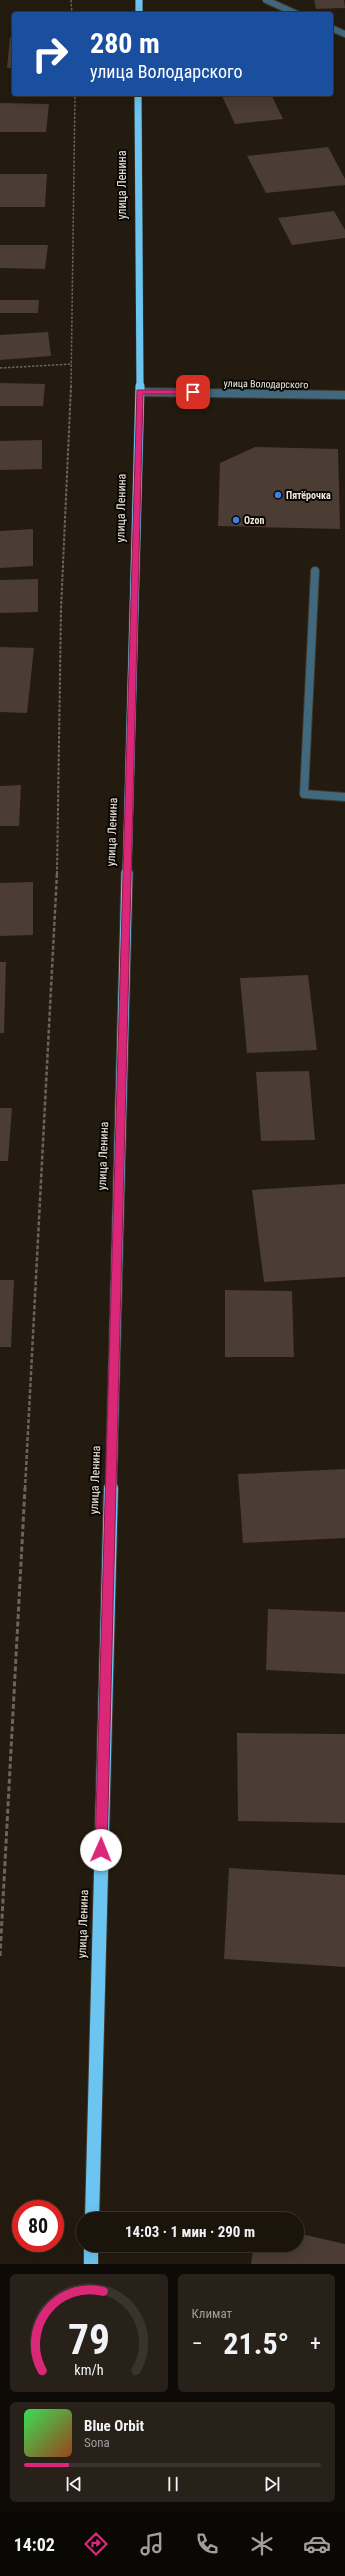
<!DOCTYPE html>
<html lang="ru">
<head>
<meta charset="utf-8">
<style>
	body { margin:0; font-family:"Roboto Condensed",sans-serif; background:#272119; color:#f1f3f6; height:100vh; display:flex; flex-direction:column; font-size:15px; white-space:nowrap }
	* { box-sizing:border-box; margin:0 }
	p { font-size:13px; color:#9f9e9d }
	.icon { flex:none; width:22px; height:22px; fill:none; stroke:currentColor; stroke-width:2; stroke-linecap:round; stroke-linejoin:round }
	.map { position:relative; height:2264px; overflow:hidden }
	.sheet { display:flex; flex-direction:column; gap:10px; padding:10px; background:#0e0b06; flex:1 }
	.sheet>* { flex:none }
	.top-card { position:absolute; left:12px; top:12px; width:321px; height:84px; border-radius:4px; box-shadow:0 4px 16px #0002,0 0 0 1px #38332c; background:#1a4fa0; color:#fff; overflow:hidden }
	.speed { position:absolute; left:12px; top:2200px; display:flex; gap:8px; font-size:20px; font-weight:700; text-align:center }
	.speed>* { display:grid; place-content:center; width:52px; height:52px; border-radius:50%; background:#1a140b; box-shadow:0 4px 16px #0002,0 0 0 1px #38332c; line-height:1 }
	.speed .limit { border:6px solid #d22; background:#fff; color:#111 }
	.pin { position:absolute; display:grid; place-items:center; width:34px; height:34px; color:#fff; margin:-17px; border-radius:8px; box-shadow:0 2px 6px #0006 }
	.me { position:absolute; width:44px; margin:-22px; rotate:1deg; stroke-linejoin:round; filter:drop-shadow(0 0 3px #0008) }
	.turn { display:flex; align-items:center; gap:14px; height:84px; padding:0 12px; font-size:18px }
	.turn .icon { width:52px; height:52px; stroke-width:2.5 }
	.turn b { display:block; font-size:28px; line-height:34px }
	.big { font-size:30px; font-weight:700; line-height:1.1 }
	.sheet .card { flex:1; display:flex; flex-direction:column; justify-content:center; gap:6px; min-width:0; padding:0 14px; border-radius:6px; background:#272119 }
	.sheet .dial { align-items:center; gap:0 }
	.dial svg { height:104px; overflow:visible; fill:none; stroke:#38332c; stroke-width:7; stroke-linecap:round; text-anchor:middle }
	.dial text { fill:#f1f3f6; stroke:none }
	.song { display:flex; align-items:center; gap:12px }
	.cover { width:48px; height:48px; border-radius:6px; background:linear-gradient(135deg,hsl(130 70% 55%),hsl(20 70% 35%)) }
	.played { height:4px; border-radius:2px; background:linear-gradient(90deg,#db2777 15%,#38332c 15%) }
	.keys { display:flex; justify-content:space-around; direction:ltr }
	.heat { display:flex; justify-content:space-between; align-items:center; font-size:22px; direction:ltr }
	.sheet .tiles { flex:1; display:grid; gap:10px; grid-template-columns:1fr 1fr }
	.card:last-child { grid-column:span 2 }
	.trip { position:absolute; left:76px; top:2212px; width:228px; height:40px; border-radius:20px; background:#1a140b; box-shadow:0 4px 16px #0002,0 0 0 1px #38332c; font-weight:700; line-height:40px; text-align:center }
	.tab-bar { display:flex; height:64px; justify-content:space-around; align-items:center; background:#0a0804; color:#9f9e9d }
	.tab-bar .icon { width:28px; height:28px }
	.tab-bar .selected { color:#db2777 }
	.tab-bar b { font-size:18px; color:#f1f3f6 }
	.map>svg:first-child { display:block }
</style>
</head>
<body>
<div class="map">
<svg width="345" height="2264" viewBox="0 0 345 2264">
	<rect width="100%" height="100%" fill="#231b0f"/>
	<g fill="#4b3c34">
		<polygon points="314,0 344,0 345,8 316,9"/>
		<polygon points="10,37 14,37 14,68 7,68"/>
		<polygon points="239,94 271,94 283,119 235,124 222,96"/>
		<polygon points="0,103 49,104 46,132 0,132"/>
		<polygon points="328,147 345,179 345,185 266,193 247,156"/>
		<polygon points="0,174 47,174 45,207 0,207"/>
		<polygon points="334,211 345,230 345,238 292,245 278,218"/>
		<polygon points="0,245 48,245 45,269 0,268"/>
		<polygon points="0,300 39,300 38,313 0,313"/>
		<polygon points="48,332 51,356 0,360 0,335"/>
		<polygon points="0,383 45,384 43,406 0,406"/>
		<polygon points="42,440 42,469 0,470 0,441"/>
		<polygon points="255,447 338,449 340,529 218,526 220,463"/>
		<polygon points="33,529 33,566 0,568 0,531"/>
		<polygon points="38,579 38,612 0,613 0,580"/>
		<polygon points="0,647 34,648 27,713 0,712"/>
		<polygon points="21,785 19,826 0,826 0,786"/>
		<polygon points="33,882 33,935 0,936 0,883"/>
		<polygon points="0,962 6,962 4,1033 0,1033"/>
		<polygon points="308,975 317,1050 247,1053 240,978"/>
		<polygon points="309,1071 315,1140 261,1141 256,1072"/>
		<polygon points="0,1108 12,1108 8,1161 0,1161"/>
		<polygon points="345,1184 345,1277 264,1282 252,1190"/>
		<polygon points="0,1280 14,1280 11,1347 0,1347"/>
		<polygon points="225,1290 292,1291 294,1357 225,1357"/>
		<polygon points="345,1469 345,1538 243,1543 238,1474"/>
		<polygon points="268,1609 345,1612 345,1674 266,1670"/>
		<polygon points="237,1733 345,1734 345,1823 238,1821"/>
		<polygon points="229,1868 345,1875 345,1967 224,1959"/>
		<polygon points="297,2233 345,2244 345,2264 251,2264 254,2245 297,2245"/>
	</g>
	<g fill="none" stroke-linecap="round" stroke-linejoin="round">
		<g stroke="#3f382c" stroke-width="8">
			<g id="service-far1">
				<polyline points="266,0 297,14"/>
				<polyline points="331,28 345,34"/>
			</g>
		</g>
		<g stroke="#3f382c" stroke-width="10">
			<polyline id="service" points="315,571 304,794 345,797"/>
		</g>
		<g stroke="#3f382c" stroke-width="10">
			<polyline id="tertiary" points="140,392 345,395"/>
		</g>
		<g stroke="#3f382c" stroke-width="8">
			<g id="trunk-far3">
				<polyline points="139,0 139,14"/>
				<polyline points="138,94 140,387"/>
			</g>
		</g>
		<g stroke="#3f382c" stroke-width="10">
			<polyline id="trunk-far2" points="127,874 140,386"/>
		</g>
		<g stroke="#3f382c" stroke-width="13">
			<polyline id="trunk-far1" points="111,1489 127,873"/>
		</g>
		<g stroke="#3f382c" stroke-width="16">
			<g id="trunk">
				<polyline points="92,2219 111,1488"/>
				<polyline points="91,2245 91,2264"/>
			</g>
		</g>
		<g stroke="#6b645a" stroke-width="1.5" stroke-dasharray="2.5 1.5" stroke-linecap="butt">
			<polyline points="71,0 72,14"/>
			<polyline points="0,368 72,364"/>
			<polyline points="71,387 75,94"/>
		</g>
		<polyline stroke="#6b645a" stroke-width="2" stroke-dasharray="3 1.5" stroke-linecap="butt" points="57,874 61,609 71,386"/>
		<polyline stroke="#6b645a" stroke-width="2.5" stroke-dasharray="4 2" stroke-linecap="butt" points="25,1489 57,873"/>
		<polyline stroke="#6b645a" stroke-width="3" stroke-dasharray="5 2.5" stroke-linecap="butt" points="0,1956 25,1488"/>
		<use href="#service-far1" stroke="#40687e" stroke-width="6"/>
		<use href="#service" stroke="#40687e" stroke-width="8"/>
		<use href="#tertiary" stroke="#40687e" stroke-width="8"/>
		<use href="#trunk-far3" stroke="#6cc4f0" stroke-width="7"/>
		<use href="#trunk-far2" stroke="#6cc4f0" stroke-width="9"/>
		<use href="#trunk-far1" stroke="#6cc4f0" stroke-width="11"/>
		<use href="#trunk" stroke="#6cc4f0" stroke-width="14"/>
	</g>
	<polygon fill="#db2777" stroke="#8e194d" points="137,390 193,390 197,392 193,394 143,394 107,1850 101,1856 95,1850"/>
	<g fill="#3f7fe0" stroke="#0a0703" stroke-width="1.5">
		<circle cx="278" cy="495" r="4"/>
		<circle cx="236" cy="520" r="4"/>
	</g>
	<g text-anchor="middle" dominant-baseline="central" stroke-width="4" stroke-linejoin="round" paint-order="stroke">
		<g font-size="10" fill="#ede8e0" stroke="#0a0703">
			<text transform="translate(266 384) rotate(1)">улица Володарского</text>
		</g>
		<g font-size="10" font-weight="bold" fill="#ede8e0" stroke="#0a0703" text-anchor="start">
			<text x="286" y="495">Пятёрочка</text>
			<text x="244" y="520">Ozon</text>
		</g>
		<g font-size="12" fill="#ede8e0" stroke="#0a0703">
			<text transform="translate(122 185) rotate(-90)">улица Ленина</text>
			<text transform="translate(121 508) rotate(-89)">улица Ленина</text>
			<text transform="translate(112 832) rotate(-88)">улица Ленина</text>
			<text transform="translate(103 1156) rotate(-88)">улица Ленина</text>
			<text transform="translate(95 1480) rotate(-88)">улица Ленина</text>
			<text transform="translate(83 1924) rotate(-88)">улица Ленина</text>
		</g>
	</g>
</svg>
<div class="speed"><div class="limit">80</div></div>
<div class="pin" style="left:193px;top:392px;background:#d93025"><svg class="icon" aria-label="arrive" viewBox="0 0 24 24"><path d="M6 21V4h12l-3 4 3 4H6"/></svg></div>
<svg class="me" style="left:101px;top:1850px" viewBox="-20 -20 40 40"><circle r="19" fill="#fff"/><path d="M0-13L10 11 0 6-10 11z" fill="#db2777"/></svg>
<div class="trip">14:03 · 1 мин · 290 m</div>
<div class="top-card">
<div class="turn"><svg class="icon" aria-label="right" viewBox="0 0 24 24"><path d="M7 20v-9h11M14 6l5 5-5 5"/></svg><div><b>280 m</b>улица Володарского</div></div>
</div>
</div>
<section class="sheet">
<div class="tiles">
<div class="card dial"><svg viewBox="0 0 100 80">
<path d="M14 69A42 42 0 1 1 86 69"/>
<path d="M14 69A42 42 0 0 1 61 8" stroke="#db2777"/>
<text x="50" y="56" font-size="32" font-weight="700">79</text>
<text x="50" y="72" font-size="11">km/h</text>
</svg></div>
<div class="card"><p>Климат</p>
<div class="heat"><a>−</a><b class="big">21.5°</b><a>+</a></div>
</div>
<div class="card">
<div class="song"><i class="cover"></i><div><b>Blue Orbit</b><p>Sona</p></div></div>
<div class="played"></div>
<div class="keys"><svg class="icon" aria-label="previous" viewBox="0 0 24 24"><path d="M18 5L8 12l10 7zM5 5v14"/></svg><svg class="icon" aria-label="pause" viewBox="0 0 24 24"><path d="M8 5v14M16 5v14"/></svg><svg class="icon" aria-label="next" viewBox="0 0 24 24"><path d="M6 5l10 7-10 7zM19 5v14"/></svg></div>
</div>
</div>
</section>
<nav class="tab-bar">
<b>14:02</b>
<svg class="icon selected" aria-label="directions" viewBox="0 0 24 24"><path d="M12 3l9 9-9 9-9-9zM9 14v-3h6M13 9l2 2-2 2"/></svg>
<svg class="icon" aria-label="music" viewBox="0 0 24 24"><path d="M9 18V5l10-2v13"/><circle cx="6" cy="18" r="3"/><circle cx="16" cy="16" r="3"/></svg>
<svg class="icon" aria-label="phone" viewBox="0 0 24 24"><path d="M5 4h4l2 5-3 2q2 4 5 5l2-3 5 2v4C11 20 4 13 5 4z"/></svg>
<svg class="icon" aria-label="climate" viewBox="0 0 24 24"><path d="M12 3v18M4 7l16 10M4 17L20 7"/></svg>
<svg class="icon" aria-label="car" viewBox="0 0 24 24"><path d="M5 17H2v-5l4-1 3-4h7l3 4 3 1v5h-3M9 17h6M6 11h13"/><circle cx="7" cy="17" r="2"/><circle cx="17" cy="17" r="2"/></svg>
</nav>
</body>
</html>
